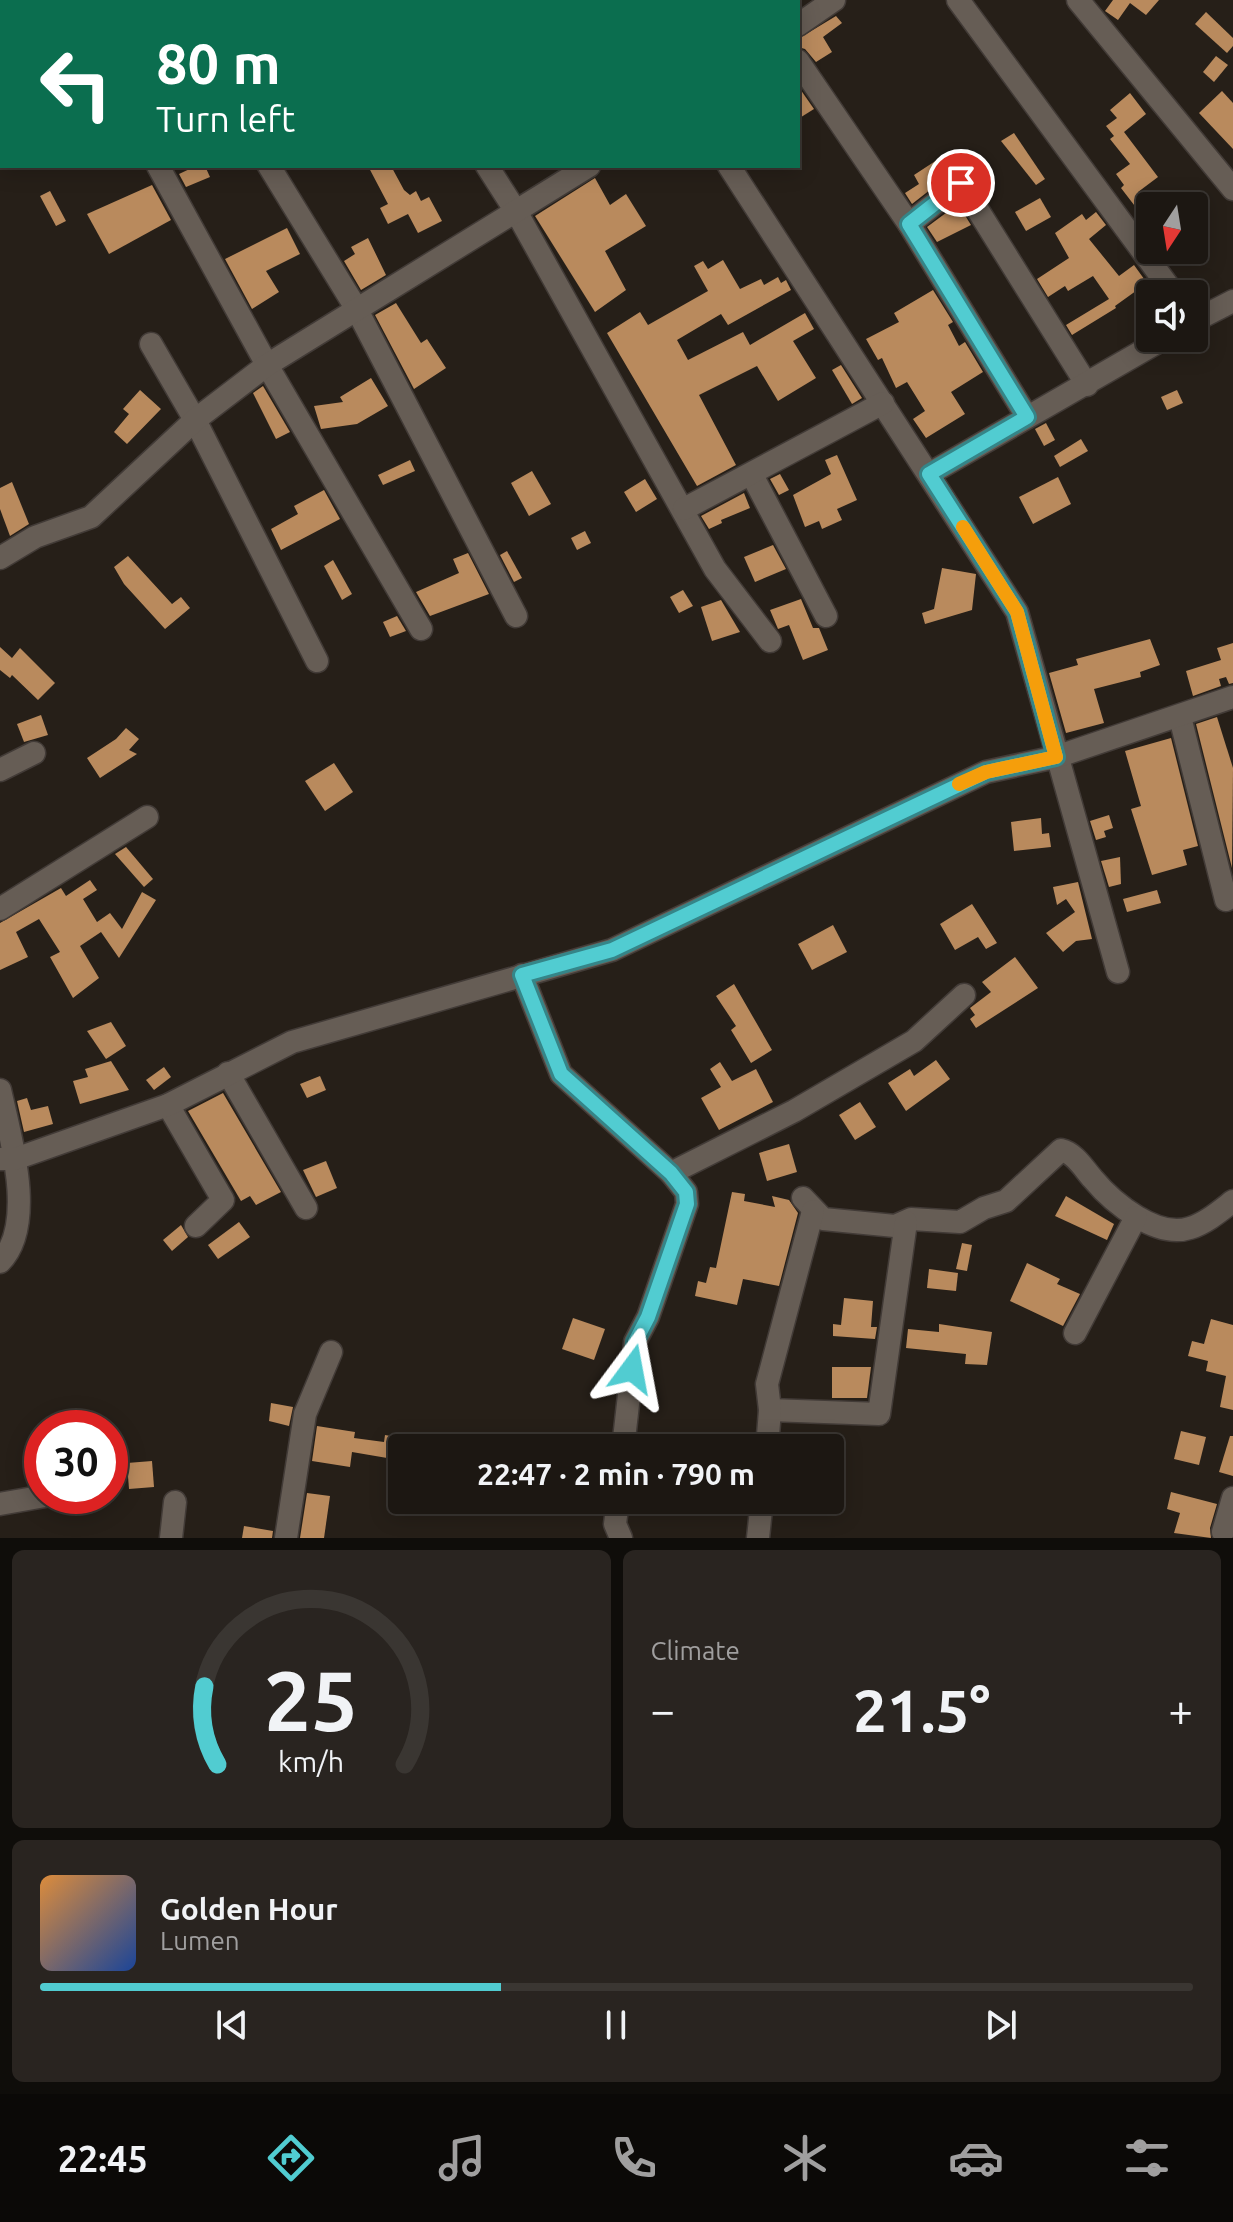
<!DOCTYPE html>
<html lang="en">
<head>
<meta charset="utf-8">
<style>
	body { margin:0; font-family:Ubuntu,sans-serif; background:#292420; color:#f1f3f6; height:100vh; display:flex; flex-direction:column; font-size:30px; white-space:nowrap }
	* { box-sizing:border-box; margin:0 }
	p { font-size:26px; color:#a09f9f }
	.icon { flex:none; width:44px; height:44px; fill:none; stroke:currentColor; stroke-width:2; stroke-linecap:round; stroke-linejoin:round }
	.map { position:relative; height:1538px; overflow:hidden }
	.side { display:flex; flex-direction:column; gap:12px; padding:12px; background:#0f0d0a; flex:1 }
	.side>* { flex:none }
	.guide { position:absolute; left:0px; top:0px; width:800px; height:168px; box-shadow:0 4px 20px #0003,0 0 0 2px #3a3632; background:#0b6e4f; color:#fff; overflow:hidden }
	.needle { width:52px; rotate:192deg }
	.fabs { position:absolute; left:1136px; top:192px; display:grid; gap:16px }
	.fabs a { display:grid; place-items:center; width:72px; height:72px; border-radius:8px; background:#1c1712; box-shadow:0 4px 20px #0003,0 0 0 2px #3a3632; font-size:40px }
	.speed { position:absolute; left:24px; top:1410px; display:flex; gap:16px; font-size:40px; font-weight:700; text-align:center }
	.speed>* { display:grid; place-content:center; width:104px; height:104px; border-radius:50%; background:#1c1712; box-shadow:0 4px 20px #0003,0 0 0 2px #3a3632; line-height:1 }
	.speed .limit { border:12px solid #d22; background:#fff; color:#111 }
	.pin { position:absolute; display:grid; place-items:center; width:68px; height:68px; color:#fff; margin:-34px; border:4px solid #fff; border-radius:50%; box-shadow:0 2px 8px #0007 }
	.me { position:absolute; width:88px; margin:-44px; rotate:13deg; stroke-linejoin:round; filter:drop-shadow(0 0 6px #0008) }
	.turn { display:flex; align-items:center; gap:28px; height:168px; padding:0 24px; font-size:36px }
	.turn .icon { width:104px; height:104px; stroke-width:2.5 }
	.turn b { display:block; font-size:56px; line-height:68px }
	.big { font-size:60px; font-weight:700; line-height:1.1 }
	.side .card { flex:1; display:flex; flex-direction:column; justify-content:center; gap:12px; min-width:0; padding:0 28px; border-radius:12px; background:#292420 }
	.side .dial { align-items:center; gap:0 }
	.dial svg { height:208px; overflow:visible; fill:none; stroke:#3a3632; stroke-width:7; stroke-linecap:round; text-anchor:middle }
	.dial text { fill:#f1f3f6; stroke:none }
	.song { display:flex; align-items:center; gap:24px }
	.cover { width:96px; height:96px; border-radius:12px; background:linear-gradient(135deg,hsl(30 70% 55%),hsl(220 70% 35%)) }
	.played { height:8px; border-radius:4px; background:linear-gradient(90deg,#51ccd1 40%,#3a3632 40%) }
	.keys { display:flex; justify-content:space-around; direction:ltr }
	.heat { display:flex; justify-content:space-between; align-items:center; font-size:44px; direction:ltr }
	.side .tiles { flex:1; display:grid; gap:12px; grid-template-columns:1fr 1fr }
	.card:last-child { grid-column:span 2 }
	.trip { position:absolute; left:388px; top:1434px; width:456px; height:80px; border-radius:8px; background:#1c1712; box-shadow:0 4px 20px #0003,0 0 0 2px #3a3632; font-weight:700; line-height:80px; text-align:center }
	.menu { display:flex; height:128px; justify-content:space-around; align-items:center; background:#0b0907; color:#a09f9f }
	.menu .icon { width:56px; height:56px }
	.menu .selected { color:#51ccd1 }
	.menu b { font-size:36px; color:#f1f3f6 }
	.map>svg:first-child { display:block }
</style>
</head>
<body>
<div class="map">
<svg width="1233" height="1538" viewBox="0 0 1233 1538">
	<rect width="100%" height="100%" fill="#261f18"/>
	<g fill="#b98a5d">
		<polygon points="1113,0 1159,0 1146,15 1130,3 1118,20 1105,11"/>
		<polygon points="1206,12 1233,38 1233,46 1227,53 1195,24"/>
		<polygon points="836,16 842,23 823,37 832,52 816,62 805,49 798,47 798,39"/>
		<polygon points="1216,56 1228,65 1214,82 1203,72"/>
		<polygon points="798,86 814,109 798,119"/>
		<polygon points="1222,91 1233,103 1233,149 1199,113"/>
		<polygon points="1130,93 1146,114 1124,132 1158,177 1138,192 1150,208 1150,238 1136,218 1141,214 1121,188 1124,185 1116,174 1130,164 1110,139 1114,136 1106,126 1117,118 1110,110"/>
		<polygon points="1014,133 1045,179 1036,185 1001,141"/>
		<polygon points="943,156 953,172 912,204 905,193 919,184 914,175"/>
		<polygon points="196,166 205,166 210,177 186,187 179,174"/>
		<polygon points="368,166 391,166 404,190 410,195 416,191 421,201 429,197 442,221 418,233 408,214 388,224 380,208 388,204"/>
		<polygon points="595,178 610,205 626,194 646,226 605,251 626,290 595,312 535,216"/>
		<polygon points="152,185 171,220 109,254 87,214"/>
		<polygon points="50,191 66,221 56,226 40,196"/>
		<polygon points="1040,198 1051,217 1026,231 1015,212"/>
		<polygon points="958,204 971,225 937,242 927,227"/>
		<polygon points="1096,212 1106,225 1089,239 1119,276 1134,265 1147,283 1115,306 1116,308 1072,335 1066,325 1109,299 1093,276 1068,291 1065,286 1048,297 1037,279 1069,258 1055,233 1082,214 1086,220"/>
		<polygon points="287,228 300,254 266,271 279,292 252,309 225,259"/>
		<polygon points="368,238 386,275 361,290 344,261 355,254 351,247"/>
		<polygon points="723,260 740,289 761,279 764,285 778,277 781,283 786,280 791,290 728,325 721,314 677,340 688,360 743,332 750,345 805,313 814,329 793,341 816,378 778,401 757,366 699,395 736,465 697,486 607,333 640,312 648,325 708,291 694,266 703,261 708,269"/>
		<polygon points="933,290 953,322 948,325 959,346 965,342 983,372 951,392 965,414 926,438 913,419 925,411 907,382 896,388 882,358 878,360 866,339 899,322 894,313"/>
		<polygon points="396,303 421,343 427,339 446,368 414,389 375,315"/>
		<polygon points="841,365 862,398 852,404 832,370"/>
		<polygon points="371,378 388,406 357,424 321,429 314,406 343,402 340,397"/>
		<polygon points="263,386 290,432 276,439 253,393"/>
		<polygon points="140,390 161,409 127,444 114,432 129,414 123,409"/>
		<polygon points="1177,390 1183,403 1167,410 1161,397"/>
		<polygon points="1046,423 1055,440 1044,446 1035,429"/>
		<polygon points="1081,439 1088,451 1060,467 1054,456"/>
		<polygon points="837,455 857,500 837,509 842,520 822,529 819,521 805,527 793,495 831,474 825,460"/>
		<polygon points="410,460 415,471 383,485 378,475"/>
		<polygon points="532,471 551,504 529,516 511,483"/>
		<polygon points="780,474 789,490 779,495 770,479"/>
		<polygon points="1058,477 1071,504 1033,524 1019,497"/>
		<polygon points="645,479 657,499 636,512 624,492"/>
		<polygon points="12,482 29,524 10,536 0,509 0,488"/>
		<polygon points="324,490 340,519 281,550 271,529 298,514 294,506"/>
		<polygon points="744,493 750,508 721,520 722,523 709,529 701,516"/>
		<polygon points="585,531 591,543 577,550 571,538"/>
		<polygon points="773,545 786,569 755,582 744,557"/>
		<polygon points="507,551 522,578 514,582 500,555"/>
		<polygon points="468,553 489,594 430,616 416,592 459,573 453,559"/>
		<polygon points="128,556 172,604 181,597 190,608 165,629 124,584 114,567"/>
		<polygon points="333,560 352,594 342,600 324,566"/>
		<polygon points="942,568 976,574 972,610 925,624 922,613 934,609"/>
		<polygon points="683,590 693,606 679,613 670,597"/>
		<polygon points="801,599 813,628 819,628 828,650 803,660 789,625 778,629 770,610"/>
		<polygon points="721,600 740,632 712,641 701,607"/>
		<polygon points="397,616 406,631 390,637 383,622"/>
		<polygon points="1150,639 1160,665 1140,672 1141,677 1094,689 1104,723 1066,733 1049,673 1078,665 1076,659"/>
		<polygon points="1233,643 1233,683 1229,684 1226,677 1219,679 1221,686 1193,696 1186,671 1221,660 1217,648"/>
		<polygon points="0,647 12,658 20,648 55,683 38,700 12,675 10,678 0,670"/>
		<polygon points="41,715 48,735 24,742 17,724"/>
		<polygon points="1217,717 1233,768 1232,868 1196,724"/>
		<polygon points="126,728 139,739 129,750 137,754 100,778 87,758 116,739"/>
		<polygon points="1171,738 1198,846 1183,850 1187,865 1152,875 1131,809 1141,806 1125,751"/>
		<polygon points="334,763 353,792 325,811 305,781"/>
		<polygon points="1109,815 1113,828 1104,831 1106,837 1096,840 1090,821"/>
		<polygon points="1041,818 1042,834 1049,833 1051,847 1014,851 1011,822"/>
		<polygon points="126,847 153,879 144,887 115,854"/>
		<polygon points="1120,857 1121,884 1109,887 1101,861"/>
		<polygon points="90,880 97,890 83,899 97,922 110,913 122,929 142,892 156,900 119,958 101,932 80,946 99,978 73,998 50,957 60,952 39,919 16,932 28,957 0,970 0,923 61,888 66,896"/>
		<polygon points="1078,882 1092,939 1076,941 1063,952 1046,933 1075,912 1066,899 1057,905 1053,887"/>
		<polygon points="1157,890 1161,903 1127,912 1123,899"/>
		<polygon points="972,904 997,943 986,949 978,937 955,950 940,924"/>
		<polygon points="833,925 847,952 812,970 798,944"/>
		<polygon points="1015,957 1038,988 976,1028 970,1019 975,1015 970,1008 991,992 982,982"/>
		<polygon points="734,984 772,1050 751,1063 731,1030 736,1026 716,996"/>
		<polygon points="111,1022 126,1046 106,1059 87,1031"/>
		<polygon points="936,1060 950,1079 906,1111 888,1083 910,1069 914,1076"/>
		<polygon points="111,1061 129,1090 80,1104 73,1081 88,1077 85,1069"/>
		<polygon points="720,1062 732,1081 756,1069 773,1102 719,1130 701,1098 721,1087 710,1069"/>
		<polygon points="164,1067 171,1077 154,1090 146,1080"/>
		<polygon points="320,1076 326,1090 307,1098 300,1084"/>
		<polygon points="223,1093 281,1192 256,1205 250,1196 241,1201 188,1111"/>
		<polygon points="27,1098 31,1110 48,1106 53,1124 24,1132 17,1101"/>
		<polygon points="860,1102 876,1127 855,1140 839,1115"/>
		<polygon points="789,1144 797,1172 767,1181 759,1153"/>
		<polygon points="326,1161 337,1188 316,1197 303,1170"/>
		<polygon points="732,1192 745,1194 744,1201 775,1207 772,1196 789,1200 798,1213 779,1286 743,1279 737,1305 695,1296 698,1281 706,1283 710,1267 716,1268"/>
		<polygon points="1066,1196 1114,1224 1107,1240 1055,1216"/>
		<polygon points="239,1222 250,1237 218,1259 208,1245"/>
		<polygon points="181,1225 188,1237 172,1251 163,1240"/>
		<polygon points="962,1243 972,1245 967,1271 956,1269"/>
		<polygon points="1027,1263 1060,1279 1057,1284 1080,1294 1063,1326 1010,1301"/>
		<polygon points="929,1269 958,1273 956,1291 927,1288"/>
		<polygon points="844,1298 873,1301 871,1327 877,1327 875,1339 833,1336 833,1324 841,1325"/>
		<polygon points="573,1318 605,1329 594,1360 562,1349"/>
		<polygon points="1211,1319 1233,1325 1233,1410 1220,1407 1226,1376 1206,1371 1208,1361 1188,1356 1192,1341 1204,1344"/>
		<polygon points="939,1324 992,1332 987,1365 965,1364 966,1354 906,1348 908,1329 939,1332"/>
		<polygon points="832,1367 871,1367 867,1398 832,1398"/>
		<polygon points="271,1403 293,1407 289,1426 269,1421"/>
		<polygon points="317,1426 355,1432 354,1438 384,1442 385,1435 396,1437 393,1459 352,1452 350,1467 312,1461"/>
		<polygon points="1181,1431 1206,1437 1199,1465 1174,1459"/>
		<polygon points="1230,1436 1233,1436 1233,1476 1219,1472"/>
		<polygon points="152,1461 154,1487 129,1489 127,1463"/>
		<polygon points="1171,1492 1217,1504 1210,1528 1211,1538 1174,1533 1180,1513 1167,1509"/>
		<polygon points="307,1493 330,1496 324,1538 300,1538"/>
		<polygon points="244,1526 273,1531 272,1538 242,1538"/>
	</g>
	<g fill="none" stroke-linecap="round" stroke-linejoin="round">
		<g stroke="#423b37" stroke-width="25">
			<g id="minor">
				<polyline points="167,0 168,2"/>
				<polyline points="380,0 381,2"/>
				<polyline points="629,0 630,2"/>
				<polyline points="958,0 1174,294"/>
				<polyline points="1078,0 1233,189"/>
				<polyline points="798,25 834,0"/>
				<polyline points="798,61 909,224 1027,417"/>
				<polyline points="158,166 267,365 421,629"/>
				<polyline points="269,166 356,308 516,616"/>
				<polyline points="487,166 517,213 715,569 770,641"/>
				<polyline points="729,166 1017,612 1118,972"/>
				<polyline points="909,224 961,183 1087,385"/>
				<polyline points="1194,321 1233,301"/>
				<polyline points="151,344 195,420 317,661"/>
				<polyline points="929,474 1165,338"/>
				<polyline points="752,475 826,616"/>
				<polyline points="684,509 883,403"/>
				<polyline points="0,558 35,537 91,517 195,420 267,365 589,166"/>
				<polyline points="1180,717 1226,900"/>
				<polyline points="0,770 34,753"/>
				<polyline points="0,909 147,817"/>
				<polyline points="522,975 561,1074 671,1173 686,1192 687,1204 648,1317 635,1342 623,1448"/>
				<polyline points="228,1073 306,1208"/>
				<path d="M0,1090C10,1135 37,1225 0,1262"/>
				<polyline points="168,1105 223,1200 196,1226"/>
				<polyline points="0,1159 15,1159 168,1105 292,1042 612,950 986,772 1056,757 1233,697"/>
				<polyline points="671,1173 794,1111 914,1041 964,995"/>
				<path d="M803,1198L823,1219L895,1226L911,1219L960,1222L984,1208L1006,1201L1061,1150C1075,1153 1084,1169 1093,1179C1113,1203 1157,1239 1190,1228C1206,1223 1220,1211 1233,1201"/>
				<polyline points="1075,1333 1136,1217"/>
				<polyline points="770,1410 879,1414 906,1222"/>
				<polyline points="767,1448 770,1410 767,1384 813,1211"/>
				<polyline points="618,1500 615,1524 621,1538"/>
				<polyline points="0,1504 45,1496"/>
				<polyline points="1223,1532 1233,1498"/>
				<polyline points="171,1538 175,1502"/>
				<polyline points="286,1538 305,1414 331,1352"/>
				<polyline points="758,1538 762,1500"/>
			</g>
		</g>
		<use href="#minor" stroke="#665d55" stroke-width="22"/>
	</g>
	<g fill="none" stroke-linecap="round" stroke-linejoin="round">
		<g stroke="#358588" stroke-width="20">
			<polyline id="route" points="632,1369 635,1342 648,1317 687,1204 686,1192 671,1173 561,1074 522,975 612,950 986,772 1056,757 1017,612 929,474 1027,417 909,224 961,183"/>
		</g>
		<use href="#route" stroke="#51ccd1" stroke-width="14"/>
		<polyline stroke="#f59e0b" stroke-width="14" points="959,784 986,772 1056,757 1017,612 963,527"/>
	</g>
</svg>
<div class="fabs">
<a><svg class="needle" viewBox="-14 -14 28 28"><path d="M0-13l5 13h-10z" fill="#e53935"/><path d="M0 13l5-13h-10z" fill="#a09f9f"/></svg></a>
<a><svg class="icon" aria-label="sound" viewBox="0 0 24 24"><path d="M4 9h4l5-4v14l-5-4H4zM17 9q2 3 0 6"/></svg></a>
</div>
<div class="speed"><div class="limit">30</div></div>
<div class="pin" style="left:961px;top:183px;background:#d93025"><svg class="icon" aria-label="arrive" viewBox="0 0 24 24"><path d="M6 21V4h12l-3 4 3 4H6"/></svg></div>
<svg class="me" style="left:632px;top:1369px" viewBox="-20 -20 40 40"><path d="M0-17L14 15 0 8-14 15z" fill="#51ccd1" stroke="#fff" stroke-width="4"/></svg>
<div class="trip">22:47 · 2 min · 790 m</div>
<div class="guide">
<div class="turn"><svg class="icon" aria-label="left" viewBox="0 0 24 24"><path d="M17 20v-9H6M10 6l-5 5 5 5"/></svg><div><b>80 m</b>Turn left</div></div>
</div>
</div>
<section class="side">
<div class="tiles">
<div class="card dial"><svg viewBox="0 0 100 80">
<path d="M14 69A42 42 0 1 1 86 69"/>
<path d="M14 69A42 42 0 0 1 9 39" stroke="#51ccd1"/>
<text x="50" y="56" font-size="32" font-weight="700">25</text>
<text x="50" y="72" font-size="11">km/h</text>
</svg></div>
<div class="card"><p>Climate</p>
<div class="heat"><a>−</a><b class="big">21.5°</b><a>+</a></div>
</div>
<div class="card">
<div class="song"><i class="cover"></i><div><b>Golden Hour</b><p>Lumen</p></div></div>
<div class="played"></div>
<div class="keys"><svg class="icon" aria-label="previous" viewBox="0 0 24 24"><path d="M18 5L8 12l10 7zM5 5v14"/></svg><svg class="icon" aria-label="pause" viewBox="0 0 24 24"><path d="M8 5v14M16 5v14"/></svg><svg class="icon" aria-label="next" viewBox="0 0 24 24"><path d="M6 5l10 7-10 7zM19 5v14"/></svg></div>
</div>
</div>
</section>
<nav class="menu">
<b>22:45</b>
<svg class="icon selected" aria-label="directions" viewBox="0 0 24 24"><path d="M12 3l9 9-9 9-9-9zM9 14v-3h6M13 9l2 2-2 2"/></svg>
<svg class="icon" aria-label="music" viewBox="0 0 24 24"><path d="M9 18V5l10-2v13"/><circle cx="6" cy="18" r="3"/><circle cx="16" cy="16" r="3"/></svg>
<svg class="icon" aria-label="phone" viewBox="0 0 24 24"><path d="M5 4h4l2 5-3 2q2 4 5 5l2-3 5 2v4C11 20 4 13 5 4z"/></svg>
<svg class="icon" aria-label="climate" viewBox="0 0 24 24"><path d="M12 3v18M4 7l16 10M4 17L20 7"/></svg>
<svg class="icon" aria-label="car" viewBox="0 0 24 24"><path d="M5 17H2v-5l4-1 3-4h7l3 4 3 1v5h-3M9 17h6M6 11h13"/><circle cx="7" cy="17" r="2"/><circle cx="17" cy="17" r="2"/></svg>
<svg class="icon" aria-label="filters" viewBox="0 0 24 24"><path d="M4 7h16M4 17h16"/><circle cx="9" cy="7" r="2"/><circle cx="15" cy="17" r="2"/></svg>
</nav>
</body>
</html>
